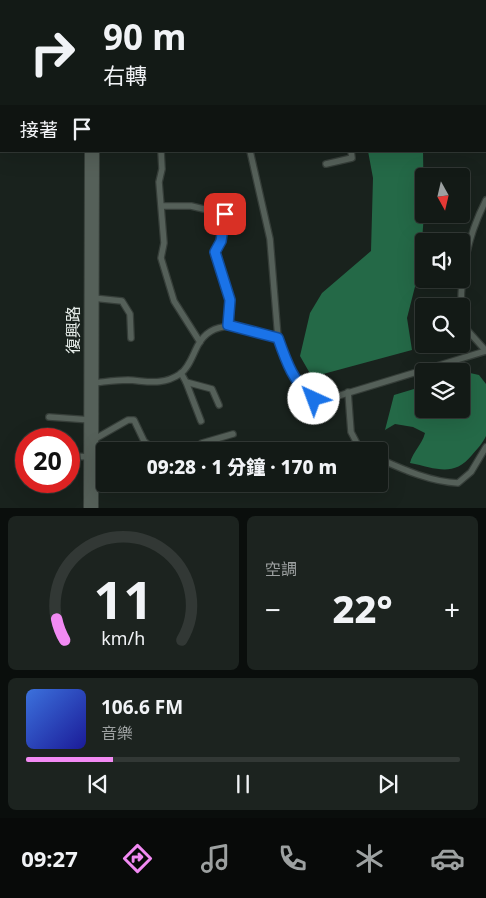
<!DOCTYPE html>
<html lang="zh-TW">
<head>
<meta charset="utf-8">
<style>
	body { margin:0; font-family:"Noto Sans","Noto Sans TC",sans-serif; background:#1c231f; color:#f1f3f6; height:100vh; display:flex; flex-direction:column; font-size:19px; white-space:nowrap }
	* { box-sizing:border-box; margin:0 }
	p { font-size:16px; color:#9da1a1 }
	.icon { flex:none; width:28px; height:28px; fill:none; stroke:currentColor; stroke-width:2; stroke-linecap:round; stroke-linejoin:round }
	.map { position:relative; height:508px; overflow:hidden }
	.drawer { display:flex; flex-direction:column; gap:8px; padding:8px; background:#0a0e0c; flex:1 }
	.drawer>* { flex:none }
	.banner { position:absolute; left:0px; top:0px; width:486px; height:152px; box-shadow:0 5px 20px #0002,0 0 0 1px #323835; background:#131a16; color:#f1f3f6; overflow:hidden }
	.needle { width:32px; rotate:172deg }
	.buttons { position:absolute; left:415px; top:168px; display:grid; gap:10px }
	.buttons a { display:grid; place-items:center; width:55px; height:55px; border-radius:5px; background:#131a16; box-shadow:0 5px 20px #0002,0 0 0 1px #323835; font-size:25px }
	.speed { position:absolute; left:15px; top:428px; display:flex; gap:10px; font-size:25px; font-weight:700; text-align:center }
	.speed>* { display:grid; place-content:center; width:65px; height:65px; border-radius:50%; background:#131a16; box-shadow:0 5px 20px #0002,0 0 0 1px #323835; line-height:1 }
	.speed .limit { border:8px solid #d22; background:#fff; color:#111 }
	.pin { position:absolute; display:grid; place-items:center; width:42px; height:42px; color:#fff; margin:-21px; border-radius:10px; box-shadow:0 2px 8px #0006 }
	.me { position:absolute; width:55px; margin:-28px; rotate:317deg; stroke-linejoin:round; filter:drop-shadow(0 0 4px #0008) }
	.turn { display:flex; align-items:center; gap:18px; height:105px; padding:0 20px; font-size:22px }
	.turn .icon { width:65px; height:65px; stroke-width:2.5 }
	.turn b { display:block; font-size:35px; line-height:42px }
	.then { display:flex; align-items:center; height:48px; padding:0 20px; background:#0003; gap:10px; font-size:19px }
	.big { font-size:38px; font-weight:800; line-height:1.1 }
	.drawer .tile { flex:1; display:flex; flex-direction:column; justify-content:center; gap:8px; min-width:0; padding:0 18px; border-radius:8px; background:#1c231f }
	.drawer .dial { align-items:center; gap:0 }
	.dial svg { height:130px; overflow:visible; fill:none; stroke:#323835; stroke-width:7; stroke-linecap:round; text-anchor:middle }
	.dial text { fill:#f1f3f6; stroke:none }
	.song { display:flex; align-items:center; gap:15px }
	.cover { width:60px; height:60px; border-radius:8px; background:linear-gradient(135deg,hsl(220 70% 55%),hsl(240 70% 35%)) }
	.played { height:5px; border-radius:2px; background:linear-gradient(90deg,#f28af3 20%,#323835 20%) }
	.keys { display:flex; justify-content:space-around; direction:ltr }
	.heat { display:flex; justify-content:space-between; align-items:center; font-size:28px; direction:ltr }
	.drawer .tiles { flex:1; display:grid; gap:8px; grid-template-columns:1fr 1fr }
	.tile:last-child { grid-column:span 2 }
	.trip { position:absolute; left:96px; top:442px; width:292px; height:50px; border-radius:5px; background:#131a16; box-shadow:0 5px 20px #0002,0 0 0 1px #323835; font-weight:800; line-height:50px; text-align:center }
	.menu { display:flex; height:80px; justify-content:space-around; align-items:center; background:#080a09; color:#9da1a1 }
	.menu .icon { width:35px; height:35px }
	.menu .on { color:#f28af3 }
	.menu b { font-size:22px; color:#f1f3f6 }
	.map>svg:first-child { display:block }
</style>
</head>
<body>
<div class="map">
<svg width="486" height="508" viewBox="0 0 486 508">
	<rect width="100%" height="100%" fill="#19221d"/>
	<g fill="#246947">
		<polygon points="368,151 423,151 424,214 420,267 407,318 412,350 312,377 300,356 310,313 322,293 371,251 373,178"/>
		<path d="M470,373L479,375L486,384V436C483,443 477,449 472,455C453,478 436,468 410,463C413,451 422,445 425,433L413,427L395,424L385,430L394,395L424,386V409H461V376Z"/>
	</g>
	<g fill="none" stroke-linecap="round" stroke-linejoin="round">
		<g stroke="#363e39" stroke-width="8">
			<g id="service">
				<polyline points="223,0 224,1"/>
				<polyline points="292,0 296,1"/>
				<polyline points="216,1 218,0"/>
				<polyline points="254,1 255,0"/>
				<polyline points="485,20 486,20"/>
				<polyline points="0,110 1,110"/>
				<polyline points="161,151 162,169 159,182 164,243 161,258 174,301 200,342"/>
				<polyline points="250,151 270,239 278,338 285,357 300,385 314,399 328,399 486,351"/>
				<polyline points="326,164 352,158 351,151"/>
				<polyline points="163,206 191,206 225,214 221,241 215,252 231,300 228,325"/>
				<polyline points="93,298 122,301 130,314 131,338"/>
				<path d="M461,306C461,269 469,233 486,200"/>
				<polyline points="461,323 486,351"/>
				<polyline points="181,373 186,382 212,389 219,405"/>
				<polyline points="186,382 201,421"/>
				<path d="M93,383C104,382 116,380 128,380C147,381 162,386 180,374C189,368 193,354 198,345C216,313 252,331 278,338"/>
				<polyline points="348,392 351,432 361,451"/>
				<polyline points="49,417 91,420"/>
				<polyline points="93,440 128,420 134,420 144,441 155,451"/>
				<polyline points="205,451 202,443 233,434"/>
				<polyline points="69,456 91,457"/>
				<path d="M380,459C404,470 432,482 458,483L471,472L486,447"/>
			</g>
		</g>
		<g stroke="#363e39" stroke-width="16">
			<g id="tertiary">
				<polyline points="125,1 126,0"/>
				<polyline points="91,508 92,151"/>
			</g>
		</g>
		<use href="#service" stroke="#556059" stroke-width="5.5"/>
		<use href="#tertiary" stroke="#556059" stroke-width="14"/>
	</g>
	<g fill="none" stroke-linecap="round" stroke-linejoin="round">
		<g stroke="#114b97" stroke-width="12">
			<path id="route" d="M225,214L221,241L215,252L230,300L228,325L278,338C286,361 294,384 314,399"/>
		</g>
		<use href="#route" stroke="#1a73e8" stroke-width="9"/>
	</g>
	<g text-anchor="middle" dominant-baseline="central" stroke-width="4" stroke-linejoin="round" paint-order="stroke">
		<g font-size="16" fill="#e7eeea" stroke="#19221d">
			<text transform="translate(73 330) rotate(-90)">復興路</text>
		</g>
	</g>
</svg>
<div class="buttons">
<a><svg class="needle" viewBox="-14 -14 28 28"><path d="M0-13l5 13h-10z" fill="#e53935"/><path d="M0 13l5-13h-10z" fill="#9da1a1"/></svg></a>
<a><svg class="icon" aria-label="sound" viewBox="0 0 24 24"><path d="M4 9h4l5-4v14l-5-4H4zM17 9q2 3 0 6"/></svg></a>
<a><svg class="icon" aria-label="search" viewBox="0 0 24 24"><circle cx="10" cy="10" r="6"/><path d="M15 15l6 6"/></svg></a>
<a><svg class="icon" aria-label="layers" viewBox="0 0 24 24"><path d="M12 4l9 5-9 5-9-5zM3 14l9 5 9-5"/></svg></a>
</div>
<div class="speed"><div class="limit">20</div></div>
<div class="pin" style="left:225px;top:214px;background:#d93025"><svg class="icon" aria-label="arrive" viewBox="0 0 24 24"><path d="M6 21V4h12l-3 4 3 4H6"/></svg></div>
<svg class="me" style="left:314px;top:399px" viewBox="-20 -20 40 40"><circle r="19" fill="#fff"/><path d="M0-13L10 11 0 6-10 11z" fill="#1a73e8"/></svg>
<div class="trip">09:28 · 1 分鐘 · 170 m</div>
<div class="banner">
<div class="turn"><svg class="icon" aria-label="right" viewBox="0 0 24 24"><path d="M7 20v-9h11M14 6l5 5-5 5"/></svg><div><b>90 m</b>右轉</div></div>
<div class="then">接著<svg class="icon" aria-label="arrive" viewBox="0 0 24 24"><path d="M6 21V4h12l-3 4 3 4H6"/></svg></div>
</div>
</div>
<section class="drawer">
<div class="tiles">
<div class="tile dial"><svg viewBox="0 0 100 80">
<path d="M14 69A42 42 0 1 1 86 69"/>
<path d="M14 69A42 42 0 0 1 9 56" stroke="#f28af3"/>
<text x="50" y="56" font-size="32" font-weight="700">11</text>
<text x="50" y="72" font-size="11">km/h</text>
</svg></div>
<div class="tile"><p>空調</p>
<div class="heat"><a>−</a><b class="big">22°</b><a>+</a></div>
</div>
<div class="tile">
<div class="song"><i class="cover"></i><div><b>106.6 FM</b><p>音樂</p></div></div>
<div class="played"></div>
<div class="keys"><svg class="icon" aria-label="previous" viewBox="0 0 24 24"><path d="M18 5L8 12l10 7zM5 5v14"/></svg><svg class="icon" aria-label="pause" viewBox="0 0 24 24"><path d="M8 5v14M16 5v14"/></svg><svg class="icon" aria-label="next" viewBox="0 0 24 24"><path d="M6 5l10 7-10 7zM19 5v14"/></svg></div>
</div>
</div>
</section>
<nav class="menu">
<b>09:27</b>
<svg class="icon on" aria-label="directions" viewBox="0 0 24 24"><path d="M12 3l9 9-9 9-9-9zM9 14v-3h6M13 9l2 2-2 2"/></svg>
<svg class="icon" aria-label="music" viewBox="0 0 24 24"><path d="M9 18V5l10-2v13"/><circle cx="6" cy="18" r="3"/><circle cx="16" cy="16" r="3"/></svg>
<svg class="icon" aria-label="phone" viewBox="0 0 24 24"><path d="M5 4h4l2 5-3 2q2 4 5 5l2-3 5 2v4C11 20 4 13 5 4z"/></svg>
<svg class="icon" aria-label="climate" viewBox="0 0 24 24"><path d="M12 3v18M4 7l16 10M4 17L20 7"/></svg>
<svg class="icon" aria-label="car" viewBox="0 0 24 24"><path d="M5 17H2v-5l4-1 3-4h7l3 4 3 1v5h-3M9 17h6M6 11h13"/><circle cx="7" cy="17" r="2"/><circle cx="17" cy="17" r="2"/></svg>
</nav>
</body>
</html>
